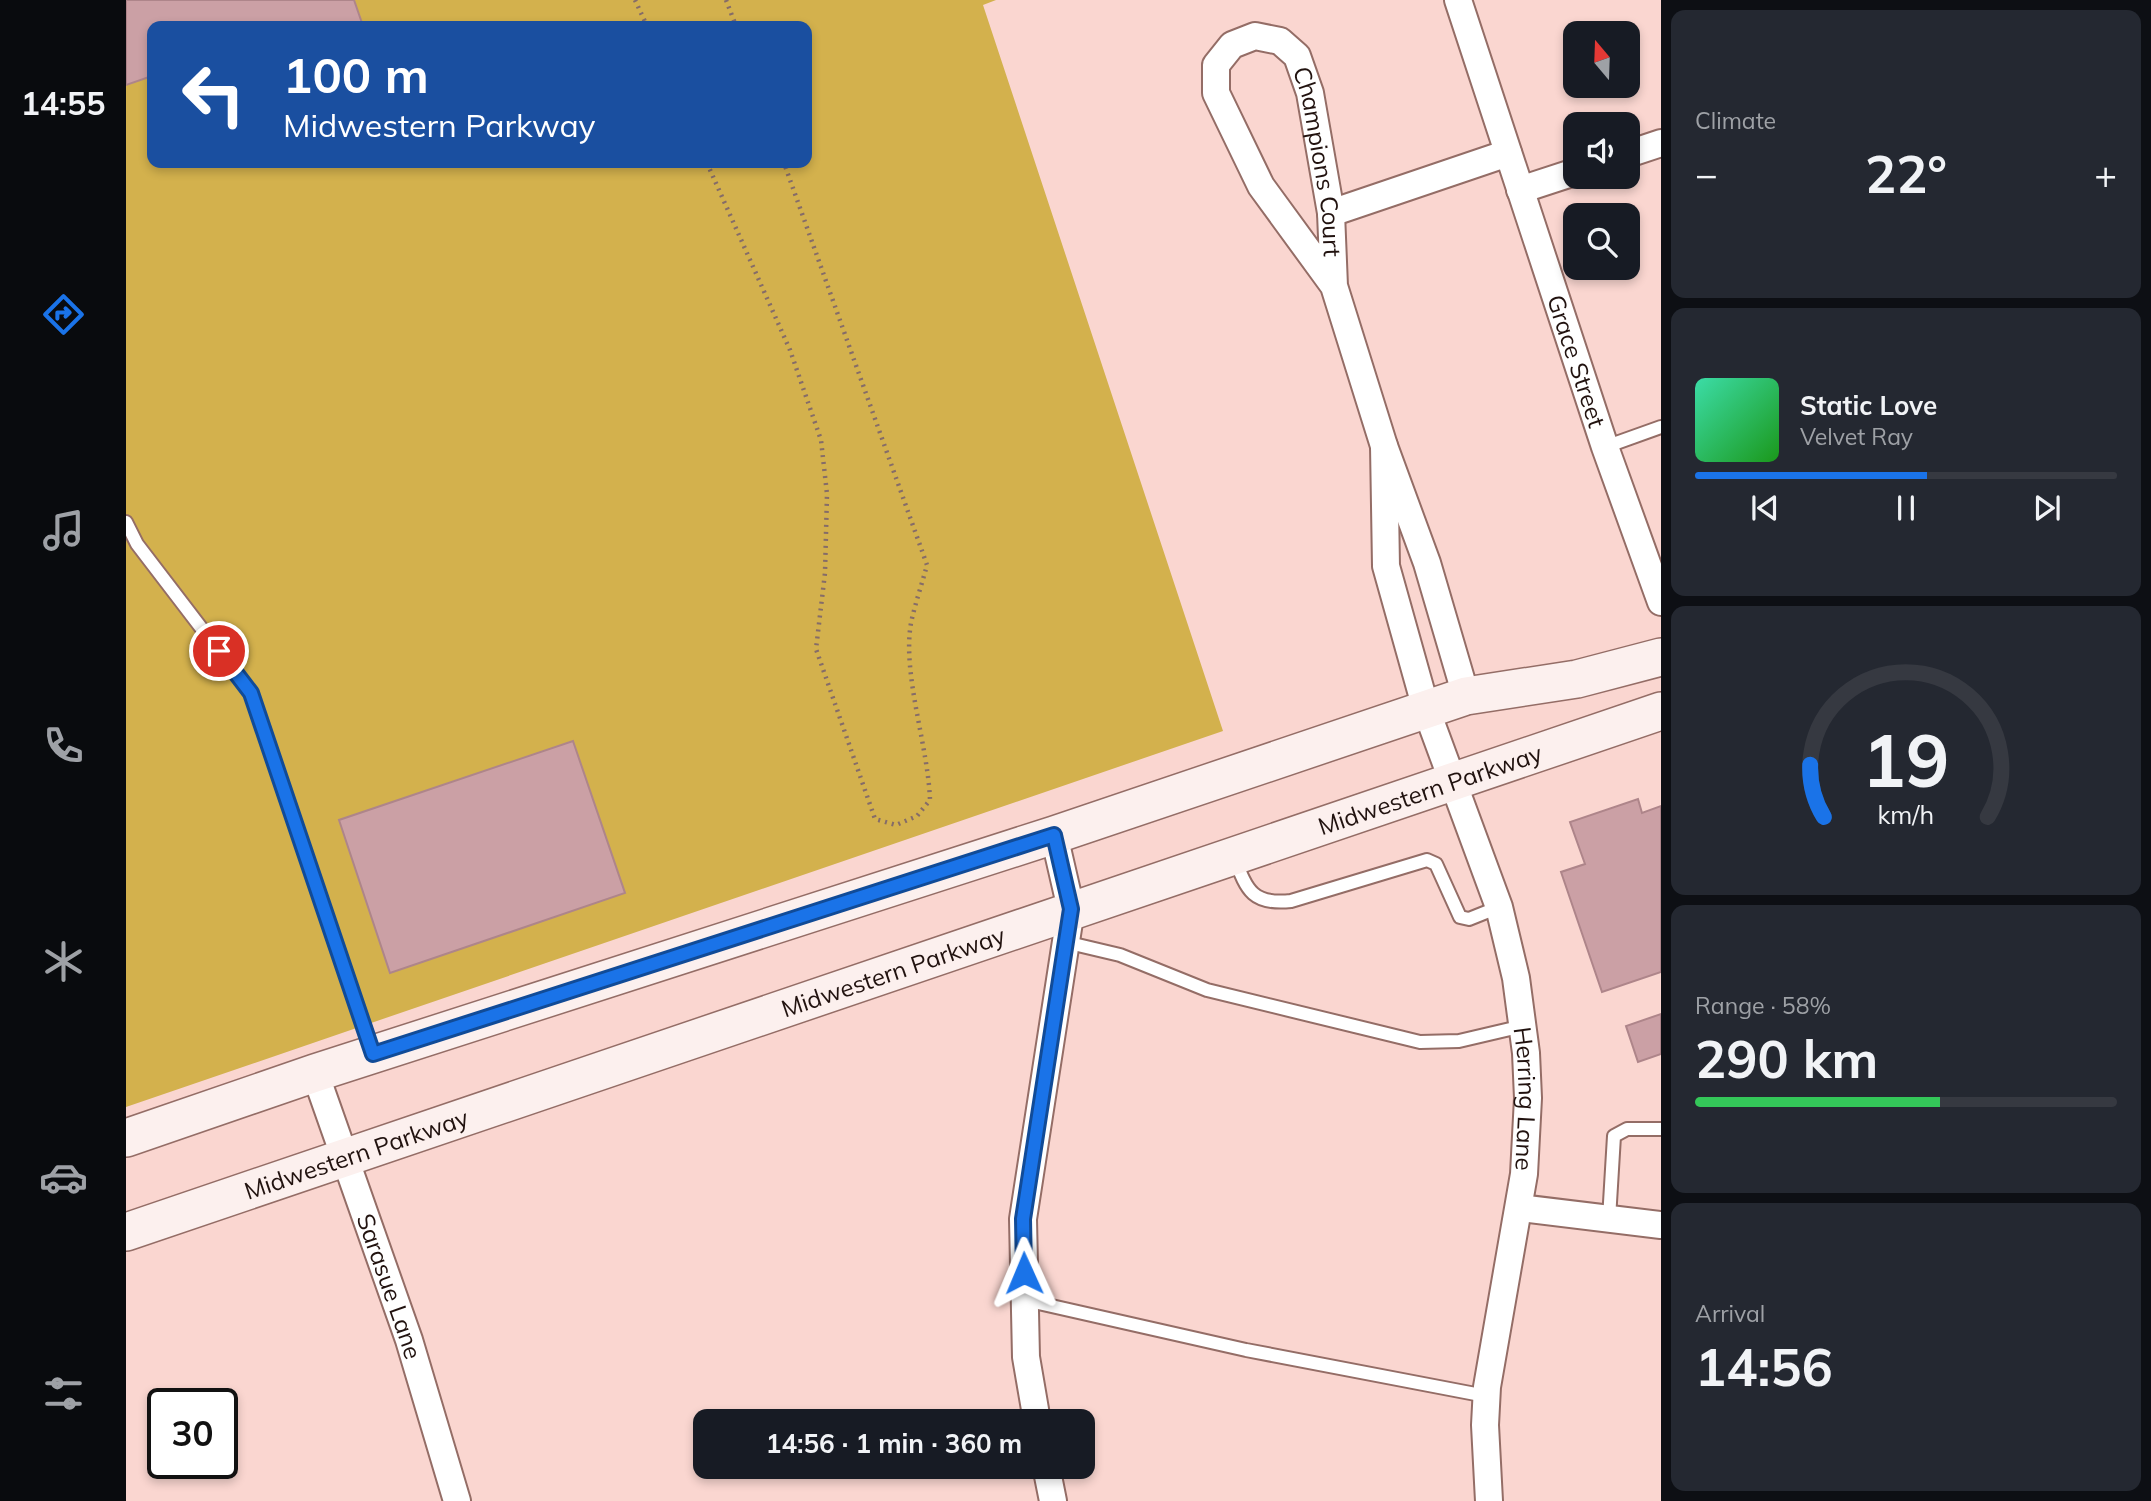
<!DOCTYPE html>
<html lang="en">
<head>
<meta charset="utf-8">
<style>
	body { margin:0; font-family:Mulish,sans-serif; background:#242831; color:#f1f3f6; height:100vh; display:flex; flex-direction:column; font-size:26px; white-space:nowrap }
	* { box-sizing:border-box; margin:0 }
	p { font-size:23px; color:#9ea1a6 }
	.icon { flex:none; width:38px; height:38px; fill:none; stroke:currentColor; stroke-width:2; stroke-linecap:round; stroke-linejoin:round }
	.map { position:relative; flex:1; overflow:hidden }
	.panel { display:flex; flex-direction:column; gap:10px; padding:10px; background:#0d0f14; width:490px }
	.panel>* { flex:none }
	.guide { position:absolute; left:21px; top:21px; width:665px; height:147px; border-radius:14px; box-shadow:0 4px 10px #0003; background:#1a4fa0; color:#fff; overflow:hidden }
	.needle { width:46px; rotate:341deg }
	.tools { position:absolute; left:1437px; top:21px; display:grid; gap:14px }
	.tools a { display:grid; place-items:center; width:77px; height:77px; border-radius:14px; background:#171b24; box-shadow:0 4px 10px #0003; font-size:35px }
	.speed { position:absolute; left:21px; top:1388px; display:flex; gap:14px; font-size:35px; font-weight:700; text-align:center }
	.speed>* { display:grid; place-content:center; width:91px; height:91px; border-radius:50%; background:#171b24; box-shadow:0 4px 10px #0003; line-height:1 }
	.speed .limit { border:4px solid #111; border-radius:10px; background:#fff; color:#111 }
	.pin { position:absolute; display:grid; place-items:center; width:60px; height:60px; color:#fff; margin:-30px; border:4px solid #fff; border-radius:50%; box-shadow:0 2px 7px #0007 }
	.me { position:absolute; width:77px; margin:-38px; rotate:359deg; stroke-linejoin:round; filter:drop-shadow(0 0 5px #0008) }
	.turn { display:flex; align-items:center; gap:24px; height:147px; padding:0 21px; font-size:32px }
	.turn .icon { width:91px; height:91px; stroke-width:2.5 }
	.turn b { display:block; font-size:49px; line-height:60px }
	.big { font-size:52px; font-weight:700; line-height:1.1 }
	.panel .card { flex:1; display:flex; flex-direction:column; justify-content:center; gap:10px; min-width:0; padding:0 24px; border-radius:14px; background:#242831 }
	.panel .dial { align-items:center; gap:0 }
	.dial svg { height:182px; overflow:visible; fill:none; stroke:#363941; stroke-width:7; stroke-linecap:round; text-anchor:middle }
	.dial text { fill:#f1f3f6; stroke:none }
	.song { display:flex; align-items:center; gap:21px }
	.cover { width:84px; height:84px; border-radius:10px; background:linear-gradient(135deg,hsl(160 70% 55%),hsl(120 70% 35%)) }
	.played { height:7px; border-radius:4px; background:linear-gradient(90deg,#1a73e8 55%,#363941 55%) }
	.keys { display:flex; justify-content:space-around; direction:ltr }
	.heat { display:flex; justify-content:space-between; align-items:center; font-size:38px; direction:ltr }
	.charge { height:10px; border-radius:5px; background:linear-gradient(90deg,#34c759 58%,#363941 0) }
	.trip { position:absolute; left:567px; top:1409px; width:402px; height:70px; border-radius:14px; background:#171b24; box-shadow:0 4px 10px #0003; font-weight:700; line-height:70px; text-align:center }
	main { display:flex; flex:1; min-height:0 }
	.tab-bar { display:flex; flex-direction:column; width:126px; justify-content:space-around; align-items:center; background:#090b0e; color:#9ea1a6 }
	.tab-bar .icon { width:49px; height:49px }
	.tab-bar .selected { color:#1a73e8 }
	.tab-bar b { font-size:32px; color:#f1f3f6 }
	.map>svg:first-child { display:block }
</style>
</head>
<body>
<main>
<nav class="tab-bar">
<b>14:55</b>
<svg class="icon selected" aria-label="directions" viewBox="0 0 24 24"><path d="M12 3l9 9-9 9-9-9zM9 14v-3h6M13 9l2 2-2 2"/></svg>
<svg class="icon" aria-label="music" viewBox="0 0 24 24"><path d="M9 18V5l10-2v13"/><circle cx="6" cy="18" r="3"/><circle cx="16" cy="16" r="3"/></svg>
<svg class="icon" aria-label="phone" viewBox="0 0 24 24"><path d="M5 4h4l2 5-3 2q2 4 5 5l2-3 5 2v4C11 20 4 13 5 4z"/></svg>
<svg class="icon" aria-label="climate" viewBox="0 0 24 24"><path d="M12 3v18M4 7l16 10M4 17L20 7"/></svg>
<svg class="icon" aria-label="car" viewBox="0 0 24 24"><path d="M5 17H2v-5l4-1 3-4h7l3 4 3 1v5h-3M9 17h6M6 11h13"/><circle cx="7" cy="17" r="2"/><circle cx="17" cy="17" r="2"/></svg>
<svg class="icon" aria-label="filters" viewBox="0 0 24 24"><path d="M4 7h16M4 17h16"/><circle cx="9" cy="7" r="2"/><circle cx="15" cy="17" r="2"/></svg>
</nav>
<div class="map">
<svg width="1535" height="1501" viewBox="0 0 1535 1501">
	<rect width="100%" height="100%" fill="#fad6d0"/>
	<path fill="#d3b14d" fill-rule="evenodd" d="M0,0H870L857,5L1097,731L0,1107ZM26,26H681V163H26Z"/>
	<g fill="#cba0a5" stroke="#ae858a" stroke-width="2">
		<polygon points="0,0 228,0 237,26 26,26 26,76 0,85"/>
		<polygon points="447,741 499,893 264,973 213,820"/>
		<polygon points="1512,799 1516,813 1535,806 1535,972 1476,992 1435,872 1459,864 1444,822"/>
		<polygon points="1535,1014 1535,1054 1512,1062 1500,1026"/>
	</g>
	<g fill="none" stroke-linecap="round" stroke-linejoin="round">
		<g stroke="#946d66" stroke-width="16">
			<g id="lane">
				<polyline points="1479,447 1535,427"/>
				<polyline points="0,522 11,544 125,693 246,1050"/>
				<path d="M1109,859C1121,891 1127,905 1165,901L1301,860L1310,864L1334,917L1343,919L1373,907"/>
				<polyline points="939,942 994,955 1081,990 1294,1042 1333,1041 1397,1026"/>
				<polyline points="1483,1219 1488,1136 1501,1129 1535,1129"/>
				<polyline points="899,1300 1120,1350 1360,1396"/>
			</g>
		</g>
		<g stroke="#946d66" stroke-width="30">
			<g id="street">
				<path id="s1" d="M1332,0L1479,447L1535,602"/>
				<polyline points="1502,154 1535,143"/>
				<polyline points="1394,190 1449,172"/>
				<polyline points="1205,213 1382,153"/>
				<path id="s2" d="M1208,286L1135,186L1090,93V65L1106,45L1129,36L1154,41L1171,56L1184,93L1205,213L1208,286L1258,446L1301,563L1340,696"/>
				<path id="s3" d="M1258,446L1260,566L1300,709L1373,907L1390,978L1400,1053L1402,1098L1398,1174L1361,1387L1359,1425L1363,1501"/>
				<path id="s4" d="M189,1073L283,1340L331,1501"/>
				<polyline points="1394,1208 1535,1225"/>
				<polyline points="911,1421 900,1357 897,1219 945,909 928,835"/>
				<polyline points="920,1466 927,1501"/>
			</g>
		</g>
		<g stroke="#946d66" stroke-width="40">
			<g id="secondary">
				<polyline points="0,1138 189,1073 928,835 1340,696 1451,679 1535,657"/>
				<path id="s5" d="M0,1232L1535,711"/>
			</g>
		</g>
		<g stroke="#856c68" stroke-width="4.5" stroke-dasharray="2 5" stroke-linecap="butt">
			<polyline points="509,0 521,26"/>
			<polyline points="600,0 610,26"/>
			<path d="M581,163L664,350L695,440L701,494L699,573L690,649L749,819L770,825L791,816L804,800C802,745 776,674 785,623C789,604 796,584 801,565L658,163"/>
		</g>
		<use href="#lane" stroke="#fff" stroke-width="12"/>
		<use href="#street" stroke="#fff" stroke-width="26"/>
		<use href="#secondary" stroke="#fcf0ee" stroke-width="37"/>
	</g>
	<g fill="none" stroke-linecap="round" stroke-linejoin="round">
		<g stroke="#114b97" stroke-width="18">
			<polyline id="route" points="93,651 125,693 247,1054 928,835 945,909 897,1219 898,1273"/>
		</g>
		<use href="#route" stroke="#1a73e8" stroke-width="12"/>
	</g>
	<g text-anchor="middle" dominant-baseline="central" stroke-width="5" stroke-linejoin="round" paint-order="stroke">
		<g font-size="24" fill="#21120f" stroke="#fad6d0">
			<text stroke="none"><textPath href="#s2" startOffset="462">Champions Court</textPath></text>
			<text stroke="none"><textPath href="#s1" startOffset="380">Grace Street</textPath></text>
			<text stroke="none"><textPath href="#s5" startOffset="1377">Midwestern Parkway</textPath></text>
			<text stroke="none"><textPath href="#s5" startOffset="810">Midwestern Parkway</textPath></text>
			<text stroke="none"><textPath href="#s3" startOffset="674">Herring Lane</textPath></text>
			<text stroke="none"><textPath href="#s5" startOffset="243">Midwestern Parkway</textPath></text>
			<text stroke="none"><textPath href="#s4" startOffset="226">Sarasue Lane</textPath></text>
		</g>
	</g>
</svg>
<div class="tools">
<a><svg class="needle" viewBox="-14 -14 28 28"><path d="M0-13l5 13h-10z" fill="#e53935"/><path d="M0 13l5-13h-10z" fill="#9ea1a6"/></svg></a>
<a><svg class="icon" aria-label="sound" viewBox="0 0 24 24"><path d="M4 9h4l5-4v14l-5-4H4zM17 9q2 3 0 6"/></svg></a>
<a><svg class="icon" aria-label="search" viewBox="0 0 24 24"><circle cx="10" cy="10" r="6"/><path d="M15 15l6 6"/></svg></a>
</div>
<div class="speed"><div class="limit">30</div></div>
<div class="pin" style="left:93px;top:651px;background:#d93025"><svg class="icon" aria-label="arrive" viewBox="0 0 24 24"><path d="M6 21V4h12l-3 4 3 4H6"/></svg></div>
<svg class="me" style="left:898px;top:1273px" viewBox="-20 -20 40 40"><path d="M0-17L14 15 0 8-14 15z" fill="#1a73e8" stroke="#fff" stroke-width="4"/></svg>
<div class="trip">14:56 · 1 min · 360 m</div>
<div class="guide">
<div class="turn"><svg class="icon" aria-label="left" viewBox="0 0 24 24"><path d="M17 20v-9H6M10 6l-5 5 5 5"/></svg><div><b>100 m</b>Midwestern Parkway</div></div>
</div>
</div>
<section class="panel">
<div class="card"><p>Climate</p>
<div class="heat"><a>−</a><b class="big">22°</b><a>+</a></div>
</div>
<div class="card">
<div class="song"><i class="cover"></i><div><b>Static Love</b><p>Velvet Ray</p></div></div>
<div class="played"></div>
<div class="keys"><svg class="icon" aria-label="previous" viewBox="0 0 24 24"><path d="M18 5L8 12l10 7zM5 5v14"/></svg><svg class="icon" aria-label="pause" viewBox="0 0 24 24"><path d="M8 5v14M16 5v14"/></svg><svg class="icon" aria-label="next" viewBox="0 0 24 24"><path d="M6 5l10 7-10 7zM19 5v14"/></svg></div>
</div>
<div class="card dial"><svg viewBox="0 0 100 80">
<path d="M14 69A42 42 0 1 1 86 69"/>
<path d="M14 69A42 42 0 0 1 8 46" stroke="#1a73e8"/>
<text x="50" y="56" font-size="32" font-weight="700">19</text>
<text x="50" y="72" font-size="11">km/h</text>
</svg></div>
<div class="card"><p>Range · 58%</p><b class="big">290 km</b><div class="charge"></div></div>
<div class="card"><p>Arrival</p><b class="big">14:56</b></div>
</section>
</main>
</body>
</html>
